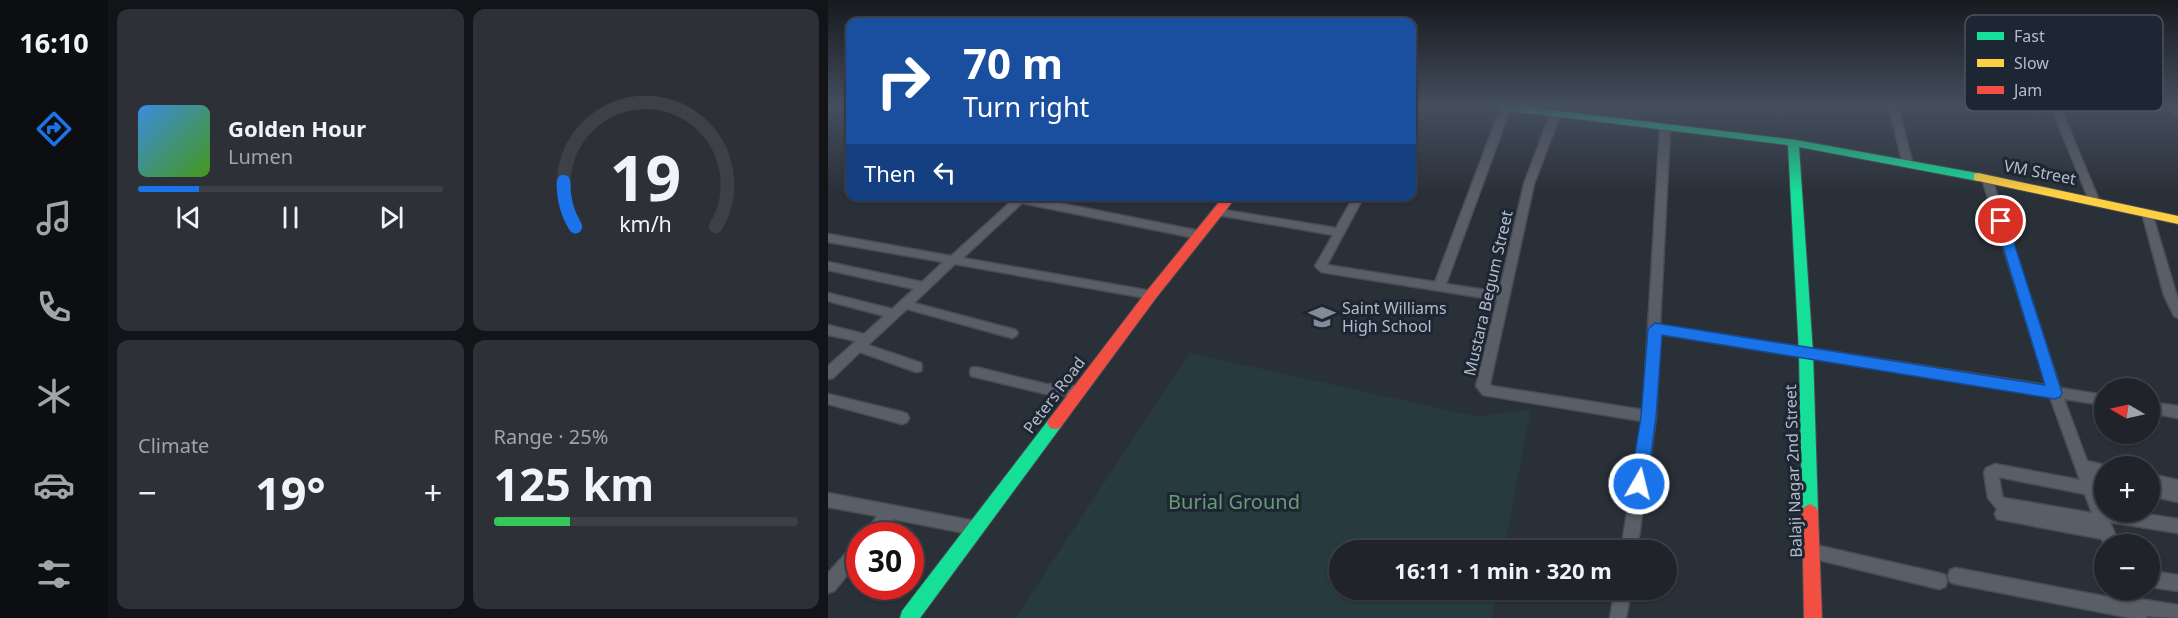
<!DOCTYPE html>
<html lang="en">
<head>
<meta charset="utf-8">
<style>
	body { margin:0; font-family:"Noto Sans",sans-serif; background:#2d3036; color:#f1f3f6; height:100vh; display:flex; flex-direction:column; font-size:22px; white-space:nowrap }
	* { box-sizing:border-box; margin:0 }
	p { font-size:20px; color:#a2a4a8 }
	.icon { flex:none; width:33px; height:33px; fill:none; stroke:currentColor; stroke-width:2; stroke-linecap:round; stroke-linejoin:round }
	.map { position:relative; flex:1; overflow:hidden }
	.side { display:flex; flex-direction:column; gap:9px; padding:9px; background:#121417; width:720px }
	.side>* { flex:none }
	.guide { position:absolute; left:18px; top:18px; width:570px; height:183px; border-radius:12px; box-shadow:0 2px 4px #0004,0 0 0 2px #3d4147; background:#1a4fa0; color:#fff; overflow:hidden }
	.needle { width:39px; rotate:279deg }
	.fabs { position:absolute; left:1266px; top:378px; display:grid; gap:12px }
	.fabs a { display:grid; place-items:center; width:66px; height:66px; border-radius:50%; background:#20242a; box-shadow:0 2px 4px #0004,0 0 0 2px #3d4147; font-size:30px }
	.speed { position:absolute; left:18px; top:522px; display:flex; gap:12px; font-size:30px; font-weight:700; text-align:center }
	.speed>* { display:grid; place-content:center; width:78px; height:78px; border-radius:50%; background:#20242a; box-shadow:0 2px 4px #0004,0 0 0 2px #3d4147; line-height:1 }
	.speed .limit { border:9px solid #d22; background:#fff; color:#111 }
	.pin { position:absolute; display:grid; place-items:center; width:51px; height:51px; color:#fff; margin:-26px; border:3px solid #fff; border-radius:50%; box-shadow:0 2px 6px #0007 }
	.me { position:absolute; width:66px; margin:-33px; rotate:8deg; stroke-linejoin:round; filter:drop-shadow(0 0 4px #0008) }
	.turn { display:flex; align-items:center; gap:21px; height:126px; padding:0 18px; font-size:27px }
	.turn .icon { width:78px; height:78px; stroke-width:2.5 }
	.turn b { display:block; font-size:42px; line-height:51px }
	.then { display:flex; align-items:center; height:57px; padding:0 18px; background:#0003; gap:12px; font-size:22px }
	.big { font-size:45px; font-weight:700; line-height:1.1 }
	.side .tile { flex:1; display:flex; flex-direction:column; justify-content:center; gap:9px; min-width:0; padding:0 21px; border-radius:12px; background:#2d3036 }
	.side .dial { align-items:center; gap:0 }
	.dial svg { height:156px; overflow:visible; fill:none; stroke:#3d4147; stroke-width:7; stroke-linecap:round; text-anchor:middle }
	.dial text { fill:#f1f3f6; stroke:none }
	.song { display:flex; align-items:center; gap:18px }
	.cover { width:72px; height:72px; border-radius:9px; background:linear-gradient(135deg,hsl(210 70% 55%),hsl(100 70% 35%)) }
	.played { height:6px; border-radius:3px; background:linear-gradient(90deg,#1a73e8 20%,#3d4147 20%) }
	.keys { display:flex; justify-content:space-around; direction:ltr }
	.heat { display:flex; justify-content:space-between; align-items:center; font-size:33px; direction:ltr }
	.charge { height:9px; border-radius:4px; background:linear-gradient(90deg,#34c759 25%,#3d4147 0) }
	.side .tiles { flex:1; display:grid; gap:9px; grid-template-columns:repeat(2,1fr) }
	.trip { position:absolute; left:501px; top:540px; width:348px; height:60px; border-radius:30px; background:#20242a; box-shadow:0 2px 4px #0004,0 0 0 2px #3d4147; font-weight:700; line-height:60px; text-align:center }
	main { display:flex; flex:1; min-height:0 }
	.dock { display:flex; flex-direction:column; width:108px; justify-content:space-around; align-items:center; background:#0d0e11; color:#a2a4a8 }
	.dock .icon { width:42px; height:42px }
	.dock .active { color:#1a73e8 }
	.dock b { font-size:27px; color:#f1f3f6 }
	.map>svg:first-child { display:block }
</style>
</head>
<body>
<main>
<nav class="dock">
<b>16:10</b>
<svg class="icon active" aria-label="directions" viewBox="0 0 24 24"><path d="M12 3l9 9-9 9-9-9zM9 14v-3h6M13 9l2 2-2 2"/></svg>
<svg class="icon" aria-label="music" viewBox="0 0 24 24"><path d="M9 18V5l10-2v13"/><circle cx="6" cy="18" r="3"/><circle cx="16" cy="16" r="3"/></svg>
<svg class="icon" aria-label="phone" viewBox="0 0 24 24"><path d="M5 4h4l2 5-3 2q2 4 5 5l2-3 5 2v4C11 20 4 13 5 4z"/></svg>
<svg class="icon" aria-label="climate" viewBox="0 0 24 24"><path d="M12 3v18M4 7l16 10M4 17L20 7"/></svg>
<svg class="icon" aria-label="car" viewBox="0 0 24 24"><path d="M5 17H2v-5l4-1 3-4h7l3 4 3 1v5h-3M9 17h6M6 11h13"/><circle cx="7" cy="17" r="2"/><circle cx="17" cy="17" r="2"/></svg>
<svg class="icon" aria-label="filters" viewBox="0 0 24 24"><path d="M4 7h16M4 17h16"/><circle cx="9" cy="7" r="2"/><circle cx="15" cy="17" r="2"/></svg>
</nav>
<section class="side">
<div class="tiles">
<div class="tile">
<div class="song"><i class="cover"></i><div><b>Golden Hour</b><p>Lumen</p></div></div>
<div class="played"></div>
<div class="keys"><svg class="icon" aria-label="previous" viewBox="0 0 24 24"><path d="M18 5L8 12l10 7zM5 5v14"/></svg><svg class="icon" aria-label="pause" viewBox="0 0 24 24"><path d="M8 5v14M16 5v14"/></svg><svg class="icon" aria-label="next" viewBox="0 0 24 24"><path d="M6 5l10 7-10 7zM19 5v14"/></svg></div>
</div>
<div class="tile dial"><svg viewBox="0 0 100 80">
<path d="M14 69A42 42 0 1 1 86 69"/>
<path d="M14 69A42 42 0 0 1 8 46" stroke="#1a73e8"/>
<text x="50" y="56" font-size="32" font-weight="700">19</text>
<text x="50" y="72" font-size="11">km/h</text>
</svg></div>
<div class="tile"><p>Climate</p>
<div class="heat"><a>−</a><b class="big">19°</b><a>+</a></div>
</div>
<div class="tile"><p>Range · 25%</p><b class="big">125 km</b><div class="charge"></div></div>
</div>
</section>
<div class="map">
<svg width="1350" height="618" viewBox="0 0 1350 618">
	<rect width="100%" height="100%" fill="#2a3038"/>
	<polygon fill="#273a3e" points="362,353 651,417 703,409 676,550 512,550 512,590 669,590 664,618 187,618"/>
	<g fill="none" stroke-linecap="round" stroke-linejoin="round">
		<g stroke="#484c55" stroke-width="3">
			<g id="street">
				<path d="M673,107H683L618,284L671,292L696,184L722,115L727,112L732,115L706,184L662,384L664,386L815,410L832,129L837,126L842,129L832,325L1218,385L1154,179L1159,176L1164,179L1232,388L1276,395V405L1236,399L1259,461L1281,466H1276V477L1265,475L1276,478V490L1270,489L1276,512H1305L1350,519V533L1282,522L1291,544H1276V547L1274,539L1169,519L1167,514L1169,509L1160,498L1156,473L1158,468L1167,464L1252,480L1222,397L832,334L828,417L809,550H793L814,421L655,395L648,386L669,300L493,272L487,266L505,235L390,215L385,212L390,209L508,228L526,196H536L499,265L607,282ZM1171,477L1257,494L1264,513L1176,498L1174,495Z"/>
				<polygon points="1061,107 1070,107 1084,161 1082,163 1079,164 1074,161"/>
				<polygon points="1223,107 1232,107 1271,200 1270,202 1266,203 1261,200"/>
				<polygon points="1340,107 1350,107 1350,116 1347,115"/>
				<polygon points="196,196 372,231 377,235 372,239 194,203 135,258 323,291 327,292 329,295 327,298 323,299 127,264 86,303 188,330 190,333 188,336 184,338 79,309 40,345 93,363 94,367 93,371 88,372 32,352 5,378 0,379 0,366 28,341 0,335 0,325 36,334 56,316 0,301 0,293 64,309 86,289 0,270 0,262 94,282 115,262 0,242 0,234 123,256 188,197"/>
				<polygon points="1319,210 1324,213 1350,300 1350,318 1346,316 1336,295 1314,213"/>
				<polygon points="148,367 218,384 250,386 255,387 257,391 255,395 250,396 218,394 143,376 142,372 143,368"/>
				<polygon points="0,394 74,412 79,414 81,418 79,422 74,424 0,404"/>
				<polygon points="1322,402 1350,406 1350,418 1322,413"/>
				<polygon points="1322,474 1350,480 1350,502 1322,496"/>
				<polygon points="0,493 147,521 152,523 155,528 152,533 147,535 65,519 52,536 35,536 49,516 0,507"/>
				<polygon points="32,541 32,560 6,591 0,593 0,573 27,543"/>
				<polygon points="983,544 1111,573 1117,575 1119,581 1117,587 1111,589 983,558 978,556 975,551 978,546"/>
				<polygon points="1128,568 1296,600 1292,590 1308,590 1311,599 1350,605 1350,618 1318,616 1319,618 1303,618 1128,584 1122,582 1120,576 1122,570"/>
				<polygon points="1322,571 1350,575 1350,591 1322,587"/>
				<polygon points="787,590 803,590 798,618 782,618"/>
			</g>
		</g>
		<g stroke="#484c55" stroke-width="2">
			<g id="fast">
				<polygon points="670,107 699,107 968,140 1154,174 1154,180 1150,181 971,147 985,353 990,512 988,517 982,520 976,517 974,512 971,353 960,145 675,110"/>
				<polygon points="227,417 232,418 235,423 232,428 92,618 72,618 74,611 222,418"/>
			</g>
		</g>
		<g stroke="#484c55" stroke-width="2">
			<polygon id="slow" points="1150,173 1350,216 1350,224 1146,180 1146,174"/>
		</g>
		<g stroke="#484c55" stroke-width="2">
			<g id="jam">
				<polygon points="396,196 409,196 328,298 232,428 227,429 222,428 219,423 222,418 318,292"/>
				<polygon points="982,504 988,507 990,512 994,618 976,618 974,512 976,507"/>
			</g>
		</g>
		<use href="#street" fill="#5a5e66" fill-rule="evenodd"/>
		<use href="#fast" fill="#16e098" fill-rule="evenodd"/>
		<use href="#slow" fill="#ffcf43" fill-rule="evenodd"/>
		<use href="#jam" fill="#f24e42" fill-rule="evenodd"/>
	</g>
	<linearGradient id="sky" x2="0" y2="1"><stop stop-color="#171a1f"/><stop offset="0.55" stop-color="#444e5e"/><stop offset="1" stop-color="#444e5e" stop-opacity="0"/></linearGradient>
	<rect width="1350" height="193" fill="url(#sky)"/>
	<polygon fill="#1a73e8" stroke="#114b97" stroke-width="1.5" points="1173,217 1179,221 1234,393 1232,397 1227,399 834,335 828,417 819,484 816,489 811,491 805,489 802,484 813,417 820,329 827,323 1217,385 1167,221"/>
	<defs>
		<g id="school-bare" transform="scale(2.07)"><path d="M0-5L7-2L0 1L-7-2ZM-4 1L0 2.5L4 1V4Q0 6-4 4Z" fill="#848b96" stroke="#1d2633" stroke-width="2.5" paint-order="stroke"/></g>
	</defs>
	<g fill-rule="evenodd">
		<use href="#school-bare" x="494" y="317"/>
	</g>
	<g text-anchor="middle" dominant-baseline="central" stroke-width="6" stroke-linejoin="round" paint-order="stroke">
		<g font-size="16" fill="#b4bcc9" stroke="#1d2633">
			<text transform="translate(1212 172) rotate(11)">VM Street</text>
			<text transform="translate(660 293) rotate(-77)">Mustara Begum Street</text>
			<text transform="translate(226 395) rotate(-53)">Peters Road</text>
			<text transform="translate(965 471) rotate(-92)">Balaji Nagar 2nd Street</text>
		</g>
		<g font-size="16" fill="#b4bcc9" stroke="#1d2633" text-anchor="start">
			<text x="514" y="308">Saint Williams<tspan x="514" dy="18">High School</tspan></text>
		</g>
		<g font-size="20" fill="#6b9a76" stroke="#1d2633">
			<text x="406" y="501">Burial Ground</text>
		</g>
	</g>
	<rect x="1137" y="15" width="198" height="96" rx="9" fill="#1d2633" stroke="#4a5360" stroke-width="1.5"/>
	<rect x="1149" y="32" width="27" height="8" fill="#16e098"/>
	<rect x="1149" y="59" width="27" height="8" fill="#ffcf43"/>
	<rect x="1149" y="86" width="27" height="8" fill="#f24e42"/>
	<g font-size="16" fill="#b4bcc9">
		<text x="1186" y="42">Fast</text>
		<text x="1186" y="69">Slow</text>
		<text x="1186" y="96">Jam</text>
	</g>
</svg>
<div class="fabs">
<a><svg class="needle" viewBox="-14 -14 28 28"><path d="M0-13l5 13h-10z" fill="#e53935"/><path d="M0 13l5-13h-10z" fill="#a2a4a8"/></svg></a>
<a>+</a>
<a>−</a>
</div>
<div class="speed"><div class="limit">30</div></div>
<div class="pin" style="left:1173px;top:221px;background:#d93025"><svg class="icon" aria-label="arrive" viewBox="0 0 24 24"><path d="M6 21V4h12l-3 4 3 4H6"/></svg></div>
<svg class="me" style="left:811px;top:484px" viewBox="-20 -20 40 40"><circle r="17" fill="#1a73e8" stroke="#fff" stroke-width="3"/><path d="M0-11L8 9 0 5-8 9z" fill="#fff"/></svg>
<div class="trip">16:11 · 1 min · 320 m</div>
<div class="guide">
<div class="turn"><svg class="icon" aria-label="right" viewBox="0 0 24 24"><path d="M7 20v-9h11M14 6l5 5-5 5"/></svg><div><b>70 m</b>Turn right</div></div>
<div class="then">Then<svg class="icon" aria-label="left" viewBox="0 0 24 24"><path d="M17 20v-9H6M10 6l-5 5 5 5"/></svg></div>
</div>
</div>
</main>
</body>
</html>
